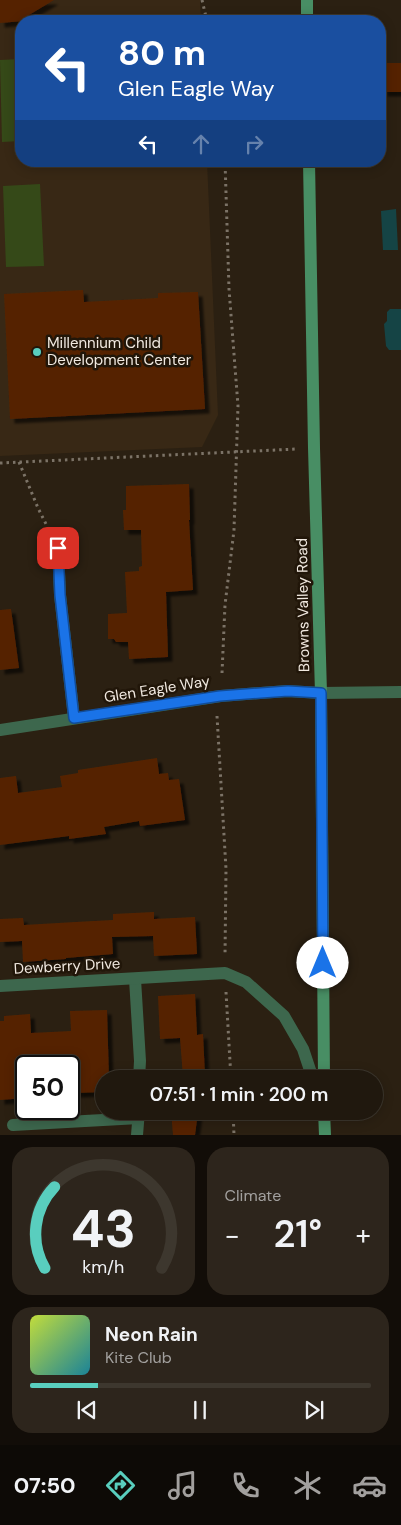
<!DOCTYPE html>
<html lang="en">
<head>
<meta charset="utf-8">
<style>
	body { margin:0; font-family:"DM Sans",sans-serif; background:#2d251c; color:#f1f3f6; height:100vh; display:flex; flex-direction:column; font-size:19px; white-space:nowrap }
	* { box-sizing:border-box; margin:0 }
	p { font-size:16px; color:#a2a09e }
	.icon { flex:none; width:28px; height:28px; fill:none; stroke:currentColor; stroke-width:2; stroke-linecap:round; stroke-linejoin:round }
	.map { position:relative; height:1135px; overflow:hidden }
	.sheet { display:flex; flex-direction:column; gap:12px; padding:12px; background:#120d08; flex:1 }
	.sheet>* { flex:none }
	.banner { position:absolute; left:15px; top:15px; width:371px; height:152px; border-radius:20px; box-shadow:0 2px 12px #0003,0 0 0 1px #3d372e; background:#1a4fa0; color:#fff; overflow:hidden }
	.speed { position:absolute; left:15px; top:1055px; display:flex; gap:10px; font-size:25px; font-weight:700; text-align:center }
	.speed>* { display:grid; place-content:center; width:65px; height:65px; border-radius:50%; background:#20180e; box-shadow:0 2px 12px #0003,0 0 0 1px #3d372e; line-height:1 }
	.speed .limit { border:2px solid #111; border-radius:8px; background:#fff; color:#111 }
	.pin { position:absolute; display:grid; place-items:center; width:42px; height:42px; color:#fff; margin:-21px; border-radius:10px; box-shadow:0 2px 8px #0006 }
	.me { position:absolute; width:55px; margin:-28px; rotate:0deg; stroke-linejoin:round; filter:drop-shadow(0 0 4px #0008) }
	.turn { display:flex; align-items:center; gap:18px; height:105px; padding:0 20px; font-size:22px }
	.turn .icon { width:65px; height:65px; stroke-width:2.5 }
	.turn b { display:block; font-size:35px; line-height:42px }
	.lanes { display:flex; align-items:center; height:48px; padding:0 20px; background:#0003; justify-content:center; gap:25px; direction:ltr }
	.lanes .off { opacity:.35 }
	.big { font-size:38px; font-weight:600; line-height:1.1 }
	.sheet .card { flex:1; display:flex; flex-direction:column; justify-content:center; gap:8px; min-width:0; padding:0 18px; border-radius:20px; background:#2d251c }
	.sheet .dial { align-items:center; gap:0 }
	.dial svg { height:130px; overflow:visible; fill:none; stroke:#3d372e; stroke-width:7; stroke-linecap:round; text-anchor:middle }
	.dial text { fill:#f1f3f6; stroke:none }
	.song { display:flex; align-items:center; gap:15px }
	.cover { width:60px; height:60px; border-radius:8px; background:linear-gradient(135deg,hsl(70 70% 55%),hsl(190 70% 35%)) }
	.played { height:5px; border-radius:2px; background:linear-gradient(90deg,#59cebe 20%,#3d372e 20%) }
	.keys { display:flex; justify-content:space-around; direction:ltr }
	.heat { display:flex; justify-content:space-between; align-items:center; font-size:28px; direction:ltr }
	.sheet .tiles { flex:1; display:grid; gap:12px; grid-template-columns:1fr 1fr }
	.card:last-child { grid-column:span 2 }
	.trip { position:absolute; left:95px; top:1070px; width:288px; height:50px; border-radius:25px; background:#20180e; box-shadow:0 2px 12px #0003,0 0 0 1px #3d372e; font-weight:600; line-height:50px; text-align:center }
	.menu { display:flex; height:80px; justify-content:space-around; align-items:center; background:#0d0a06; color:#a2a09e }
	.menu .icon { width:35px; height:35px }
	.menu .selected { color:#59cebe }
	.menu b { font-size:22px; color:#f1f3f6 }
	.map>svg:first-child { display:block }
</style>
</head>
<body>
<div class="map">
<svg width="401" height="1135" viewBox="0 0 401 1135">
	<defs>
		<filter id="shadow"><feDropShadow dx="4.5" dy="4.5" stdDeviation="1" flood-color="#0009"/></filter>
	</defs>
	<rect width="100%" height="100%" fill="#2b2012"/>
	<polygon fill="#382815" points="0,0 200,0 201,21 21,21 21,161 207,161 218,415 202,447 0,456"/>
	<g fill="#354918">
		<polygon points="21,59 21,141 2,142 0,60"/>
		<polygon points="40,184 44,266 6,267 3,186"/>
	</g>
	<g fill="#154445">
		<polygon points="396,209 398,250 383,250 381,211"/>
		<polygon points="390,309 401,309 401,350 389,350 386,346 384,324 387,321 387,312"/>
	</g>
	<g fill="#552405" filter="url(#shadow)">
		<polygon points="0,0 54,0 29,15 24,21 0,23"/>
		<rect x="383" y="63" width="18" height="29"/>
		<polygon points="83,290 84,302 158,298 158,293 198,292 205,409 10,419 4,294"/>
		<polygon points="189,484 190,520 189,520 193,590 166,592 168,657 129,659 128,642 116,642 114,639 108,639 108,614 127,613 125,572 139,571 139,567 142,566 141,530 124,530 123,510 126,510 126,486"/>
		<polygon points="11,609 19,668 0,670 0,610"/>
		<polygon points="157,758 159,774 168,773 169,780 179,779 185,820 140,826 139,821 104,827 106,834 69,839 69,836 0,845 0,778 16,776 18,793 62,787 60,776 78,773 78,770"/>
		<polygon points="154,912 154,919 195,917 197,954 154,956 153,936 112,937 113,954 66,958 66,959 23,962 22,941 0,942 0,919 23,918 24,925 75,922 113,920 113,914"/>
		<polygon points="195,994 197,1035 203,1034 205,1076 183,1077 180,1038 160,1039 158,996"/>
		<polygon points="107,1010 109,1079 104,1079 104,1092 74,1093 73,1076 69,1077 69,1066 26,1066 26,1098 0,1100 0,1021 4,1021 4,1016 30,1014 31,1033 71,1031 70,1011"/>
		<polygon points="171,1111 201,1111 198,1112 195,1135 173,1135"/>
	</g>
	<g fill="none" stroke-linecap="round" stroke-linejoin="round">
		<g stroke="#7c7367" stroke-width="3" stroke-dasharray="2.5 4" stroke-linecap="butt">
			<polyline points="202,0 207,21"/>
			<polyline points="19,462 38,508 51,534"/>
			<polyline points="0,463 297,449"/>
			<polyline points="222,673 225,605 234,530 238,406 229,289 225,161"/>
			<polyline points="217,716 226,869 225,956"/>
			<polyline points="226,992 231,1079"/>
			<polyline points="233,1111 234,1135"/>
		</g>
		<g stroke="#3d674d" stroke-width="12">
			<polyline points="58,548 60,595 74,718"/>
			<polyline points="0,730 221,696 287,691 321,693 401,692"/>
			<polyline points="135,979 140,1061 139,1079"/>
			<polyline points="0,986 225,973 246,982 284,1016 303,1049 313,1079"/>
			<polyline points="13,1125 139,1118"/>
			<polyline points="137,1135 139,1111"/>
		</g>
		<g stroke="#488e64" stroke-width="12">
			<polyline points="307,0 307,21"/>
			<polyline points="309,161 314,448 321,693 324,1079"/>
			<polyline points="324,1111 325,1135"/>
		</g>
	</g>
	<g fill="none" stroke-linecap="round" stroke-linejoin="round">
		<g stroke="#114b97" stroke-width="12">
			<polyline id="route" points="58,548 60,595 74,718 220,696 288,691 321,693 323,963"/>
		</g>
		<use href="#route" stroke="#1a73e8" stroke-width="9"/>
	</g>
	<circle fill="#59cebe" stroke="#211609" stroke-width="2" cx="37" cy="352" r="5"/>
	<g text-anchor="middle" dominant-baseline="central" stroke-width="5" stroke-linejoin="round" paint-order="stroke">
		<g font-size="15" fill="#f1e9e0" stroke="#211609" text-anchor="start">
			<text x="47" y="343">Millennium Child<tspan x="47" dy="17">Development Center</tspan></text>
		</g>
		<g font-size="15" fill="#f1e9e0" stroke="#211609">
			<text transform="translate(303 605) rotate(-91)">Browns Valley Road</text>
			<text transform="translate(157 689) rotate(-9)">Glen Eagle Way</text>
			<text transform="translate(67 966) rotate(-3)">Dewberry Drive</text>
		</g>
	</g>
</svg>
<div class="speed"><div class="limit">50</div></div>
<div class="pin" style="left:58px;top:548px;background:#d93025"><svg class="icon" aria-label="arrive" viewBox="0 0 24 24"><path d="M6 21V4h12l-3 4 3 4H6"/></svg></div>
<svg class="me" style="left:323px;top:963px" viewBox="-20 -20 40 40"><circle r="19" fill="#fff"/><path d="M0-13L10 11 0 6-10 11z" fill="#1a73e8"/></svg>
<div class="trip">07:51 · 1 min · 200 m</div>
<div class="banner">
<div class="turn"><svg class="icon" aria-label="left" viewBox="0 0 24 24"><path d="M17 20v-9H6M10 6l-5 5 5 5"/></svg><div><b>80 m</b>Glen Eagle Way</div></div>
<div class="lanes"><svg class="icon" aria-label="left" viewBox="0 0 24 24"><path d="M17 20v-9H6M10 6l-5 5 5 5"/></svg><svg class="icon off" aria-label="ahead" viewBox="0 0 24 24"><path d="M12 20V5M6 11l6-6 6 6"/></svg><svg class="icon off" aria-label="right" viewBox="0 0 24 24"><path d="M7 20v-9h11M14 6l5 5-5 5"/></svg></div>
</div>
</div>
<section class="sheet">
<div class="tiles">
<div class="card dial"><svg viewBox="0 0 100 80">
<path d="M14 69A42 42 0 1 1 86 69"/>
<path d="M14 69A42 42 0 0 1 20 19" stroke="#59cebe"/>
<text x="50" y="56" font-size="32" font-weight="700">43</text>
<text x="50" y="72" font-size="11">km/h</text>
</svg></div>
<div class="card"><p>Climate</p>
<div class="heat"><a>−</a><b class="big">21°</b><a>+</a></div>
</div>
<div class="card">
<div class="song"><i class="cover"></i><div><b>Neon Rain</b><p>Kite Club</p></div></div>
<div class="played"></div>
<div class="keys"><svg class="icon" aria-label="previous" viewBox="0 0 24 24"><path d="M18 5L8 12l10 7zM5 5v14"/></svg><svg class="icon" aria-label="pause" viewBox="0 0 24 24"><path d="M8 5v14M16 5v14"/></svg><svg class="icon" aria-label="next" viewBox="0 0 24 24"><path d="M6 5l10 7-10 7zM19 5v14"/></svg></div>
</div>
</div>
</section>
<nav class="menu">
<b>07:50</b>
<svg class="icon selected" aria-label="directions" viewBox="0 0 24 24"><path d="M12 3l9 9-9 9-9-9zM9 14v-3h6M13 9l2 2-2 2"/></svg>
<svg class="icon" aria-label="music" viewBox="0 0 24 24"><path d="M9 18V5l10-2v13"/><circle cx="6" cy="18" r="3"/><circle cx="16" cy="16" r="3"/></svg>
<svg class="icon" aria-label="phone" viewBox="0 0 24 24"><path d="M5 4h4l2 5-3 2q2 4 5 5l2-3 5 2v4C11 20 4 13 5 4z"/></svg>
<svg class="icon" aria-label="climate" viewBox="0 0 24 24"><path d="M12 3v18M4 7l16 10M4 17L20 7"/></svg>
<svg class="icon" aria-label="car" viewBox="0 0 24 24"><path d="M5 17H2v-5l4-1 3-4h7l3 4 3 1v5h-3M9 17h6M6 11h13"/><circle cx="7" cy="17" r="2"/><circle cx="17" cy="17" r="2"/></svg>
</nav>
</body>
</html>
